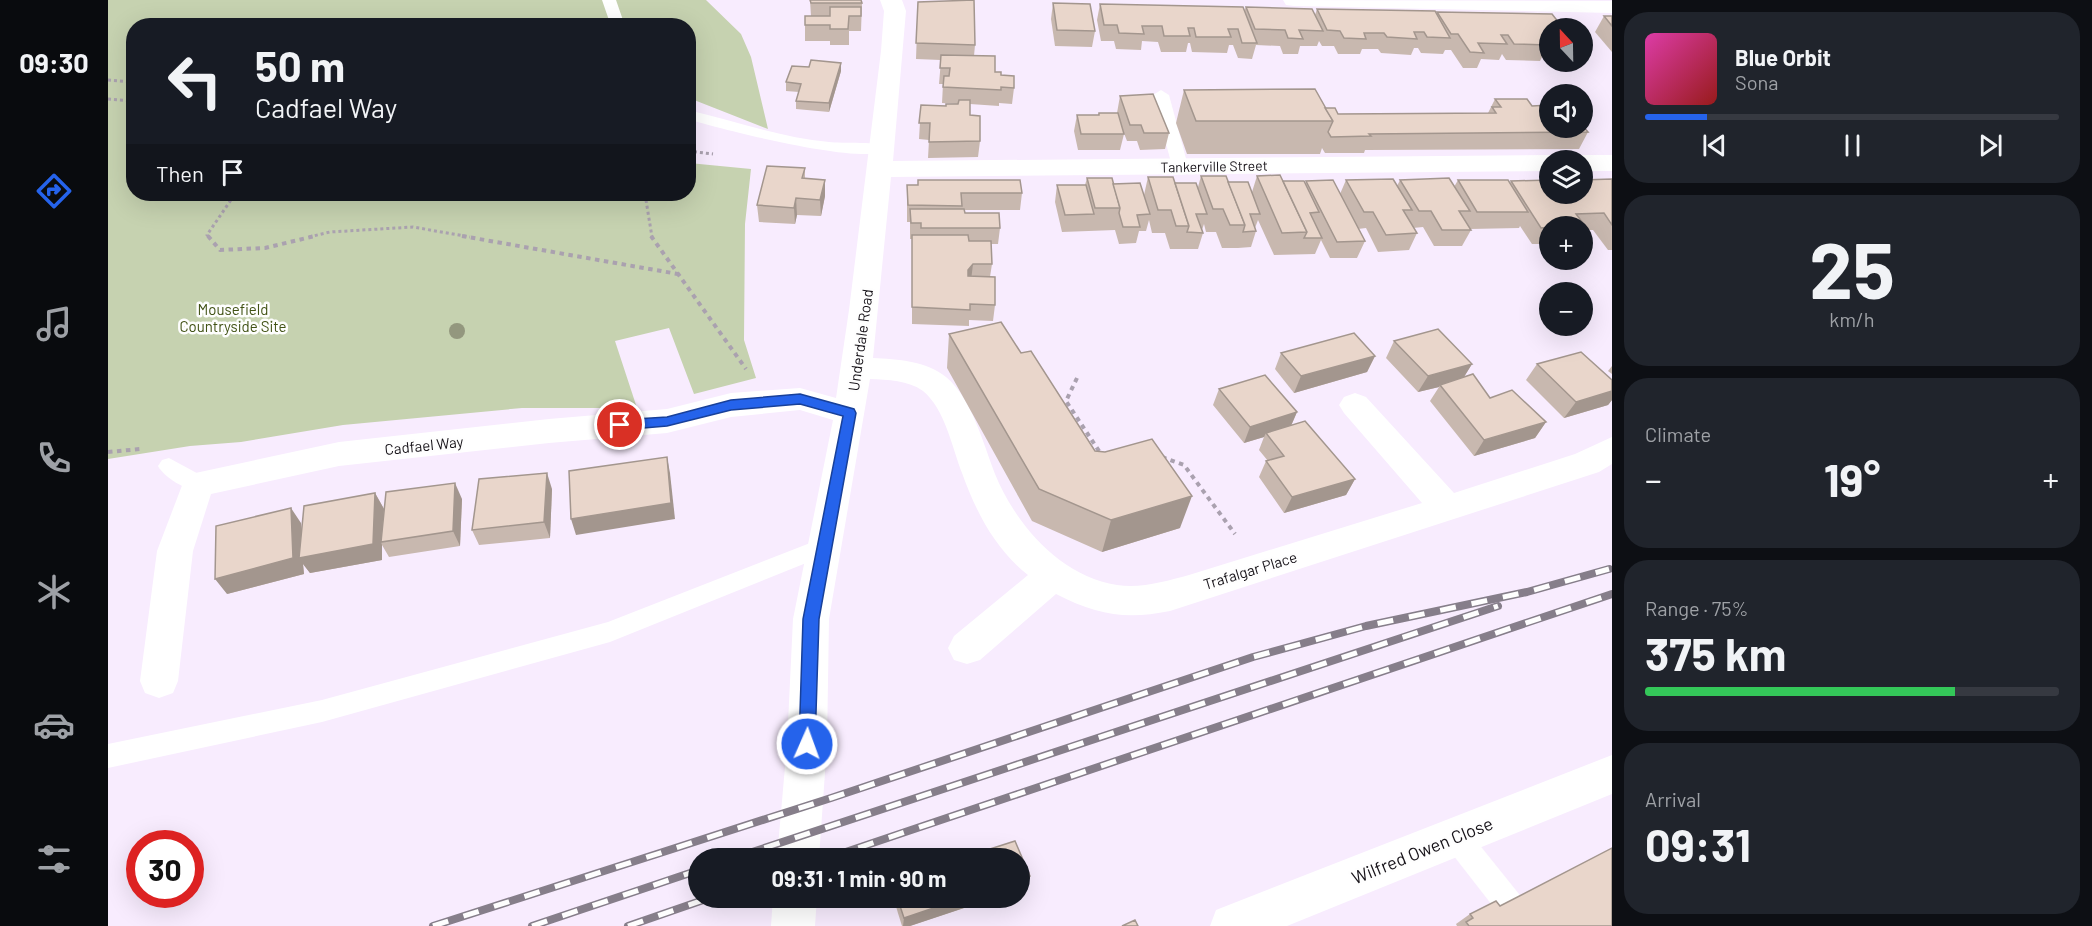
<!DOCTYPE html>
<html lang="en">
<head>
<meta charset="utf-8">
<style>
	body { margin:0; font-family:Barlow,sans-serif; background:#20242c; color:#f1f3f6; height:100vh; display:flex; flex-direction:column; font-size:22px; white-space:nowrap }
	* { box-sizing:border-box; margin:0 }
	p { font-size:20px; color:#9ea1a6 }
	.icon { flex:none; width:33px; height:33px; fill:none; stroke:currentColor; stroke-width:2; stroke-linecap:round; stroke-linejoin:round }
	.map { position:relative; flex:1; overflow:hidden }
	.panel { display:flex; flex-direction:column; gap:12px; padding:12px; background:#0d0f14; width:480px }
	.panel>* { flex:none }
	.guide { position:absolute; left:18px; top:18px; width:570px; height:183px; border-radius:24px; box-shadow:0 6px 24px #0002; background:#171b24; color:#f1f3f6; overflow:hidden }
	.needle { width:39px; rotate:338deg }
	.buttons { position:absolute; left:1431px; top:18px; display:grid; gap:12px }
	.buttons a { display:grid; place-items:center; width:54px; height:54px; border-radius:50%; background:#171b24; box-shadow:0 6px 24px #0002; font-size:30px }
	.speed { position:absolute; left:18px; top:830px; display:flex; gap:12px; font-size:30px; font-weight:700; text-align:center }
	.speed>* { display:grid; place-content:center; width:78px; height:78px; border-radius:50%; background:#171b24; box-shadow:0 6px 24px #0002; line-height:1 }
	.speed .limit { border:9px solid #d22; background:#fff; color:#111 }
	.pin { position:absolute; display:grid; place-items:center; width:51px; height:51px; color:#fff; margin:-26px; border:3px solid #fff; border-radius:50%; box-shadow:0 2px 6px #0007 }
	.me { position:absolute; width:66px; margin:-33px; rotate:2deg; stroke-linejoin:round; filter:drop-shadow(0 0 4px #0008) }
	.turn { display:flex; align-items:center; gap:21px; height:126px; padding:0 30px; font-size:27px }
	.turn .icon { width:78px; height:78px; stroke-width:2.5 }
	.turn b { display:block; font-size:42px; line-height:51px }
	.then { display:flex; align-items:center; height:57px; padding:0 30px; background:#0003; gap:12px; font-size:22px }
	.big { font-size:45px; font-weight:700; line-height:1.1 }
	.panel .widget { flex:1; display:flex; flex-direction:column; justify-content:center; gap:9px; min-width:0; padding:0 21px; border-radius:24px; background:#20242c }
	.panel .dial { align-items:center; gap:0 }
	.dial b { font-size:78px; line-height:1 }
	.song { display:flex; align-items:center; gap:18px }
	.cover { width:72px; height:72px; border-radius:9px; background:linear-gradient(135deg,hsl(320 70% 55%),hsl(0 70% 35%)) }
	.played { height:6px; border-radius:3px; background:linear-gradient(90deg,#2563eb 15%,#363941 15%) }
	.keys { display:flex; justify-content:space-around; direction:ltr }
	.heat { display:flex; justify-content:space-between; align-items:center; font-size:33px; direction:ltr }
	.charge { height:9px; border-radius:4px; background:linear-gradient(90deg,#34c759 75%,#363941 0) }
	.trip { position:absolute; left:580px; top:848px; width:342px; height:60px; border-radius:30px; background:#171b24; box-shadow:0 6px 24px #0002; font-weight:700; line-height:60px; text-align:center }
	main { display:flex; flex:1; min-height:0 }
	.tabs { display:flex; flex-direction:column; width:108px; justify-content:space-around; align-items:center; background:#090b0e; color:#9ea1a6 }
	.tabs .icon { width:42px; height:42px }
	.tabs .active { color:#2563eb }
	.tabs b { font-size:27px; color:#f1f3f6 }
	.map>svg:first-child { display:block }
</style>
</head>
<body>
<main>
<nav class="tabs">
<b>09:30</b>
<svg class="icon active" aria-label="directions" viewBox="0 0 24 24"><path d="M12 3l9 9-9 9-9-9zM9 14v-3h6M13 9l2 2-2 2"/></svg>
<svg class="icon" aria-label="music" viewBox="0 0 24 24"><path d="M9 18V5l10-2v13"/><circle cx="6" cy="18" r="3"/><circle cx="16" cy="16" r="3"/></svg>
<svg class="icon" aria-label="phone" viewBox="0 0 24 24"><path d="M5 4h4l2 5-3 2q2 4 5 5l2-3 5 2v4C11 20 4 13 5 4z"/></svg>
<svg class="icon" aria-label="climate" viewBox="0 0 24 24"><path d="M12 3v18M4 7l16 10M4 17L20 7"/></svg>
<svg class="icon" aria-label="car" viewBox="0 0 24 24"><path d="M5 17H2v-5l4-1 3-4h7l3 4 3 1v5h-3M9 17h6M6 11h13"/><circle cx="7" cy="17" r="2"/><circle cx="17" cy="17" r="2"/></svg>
<svg class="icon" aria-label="filters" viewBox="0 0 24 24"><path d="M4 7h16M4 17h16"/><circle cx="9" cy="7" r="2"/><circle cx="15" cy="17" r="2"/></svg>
</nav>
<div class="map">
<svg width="1504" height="926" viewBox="0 0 1504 926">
	<rect width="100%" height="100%" fill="#f8ecfe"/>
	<polygon fill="#c6d2b0" points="0,0 598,0 633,34 643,57 660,129 581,98 580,26 26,26 26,194 580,194 581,163 643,169 637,224 636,340 648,378 586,394 561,328 507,341 529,408 414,408 235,425 133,442 82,446 0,459"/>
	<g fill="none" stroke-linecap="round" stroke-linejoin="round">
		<g stroke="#aaa1af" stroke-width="3" stroke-dasharray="3 3" stroke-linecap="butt">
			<polyline points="0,80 26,82"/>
			<polyline points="0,99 26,101"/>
			<polyline points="580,151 605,154"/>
			<polyline points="537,194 544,237"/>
			<polyline points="101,237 99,235 127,194"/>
			<polyline points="201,237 222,232 305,227 362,237"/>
		</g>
		<g stroke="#aaa1af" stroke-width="4" stroke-dasharray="4.5 4.5" stroke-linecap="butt">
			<polyline points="100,236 112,250 157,248 207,236"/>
			<polyline points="354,236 570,274"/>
			<polyline points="543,236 638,369"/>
			<polyline points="969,378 958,401 993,454"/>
			<polyline points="0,452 32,449"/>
			<polyline points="1054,457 1076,465 1127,534"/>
		</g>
		<g fill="#fff" fill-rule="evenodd">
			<polygon points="494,0 508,0 517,26 503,26"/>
			<polygon points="1053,90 1061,95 1080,166 1078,169 1066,169 1064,166 1045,95"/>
			<path d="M580,110C627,121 674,138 721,142C734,144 772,140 780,149C764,168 607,128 580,119Z"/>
			<path d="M61,458L98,478L101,484L98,490C83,494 57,479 50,466L54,460Z"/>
			<polygon points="715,538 723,541 726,547 723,553 502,642 214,722 0,768 0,744 214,700 500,622"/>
			<polygon points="1348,824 1358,828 1411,894 1415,904 1411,914 1401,918 1391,914 1338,846 1334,837 1338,828"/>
		</g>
		<g fill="#fff" fill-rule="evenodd">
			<path d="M772,0H794L798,11L785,161L1442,155L1453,160H1442V171L783,177L765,358C789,359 819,361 838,377C864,399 875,443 887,474C908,525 952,576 1009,585C1033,589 1058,581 1081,575L1314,503L1236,413L1231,405L1236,397L1247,393L1258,397L1346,493L1467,454L1504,437V464L1491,472L1062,611C1018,620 989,615 948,594L872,660L859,664L846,660L840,648L846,636L920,575C887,549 868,512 854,473C844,447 837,409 815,391C800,380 780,380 762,379L721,619L719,744L711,858H669L679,744L685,619L725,420L692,410L623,417L559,433L441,443L231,466L103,494L85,551L70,681L65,693L51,698L37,693L32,681L49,551L78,475L231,442L441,419L559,409L623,393L692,388L728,398L741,310L773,51L776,11Z"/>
			<polygon points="1175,0 1504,1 1504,13 1186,6 1178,5"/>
			<polygon points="1474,155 1504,155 1504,171 1474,171 1474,160 1463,160"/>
			<polygon points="1504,755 1504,794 1179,926 1102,926 1108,910"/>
			<polygon points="665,897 709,897 707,926 663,926"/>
		</g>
		<g stroke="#867e8a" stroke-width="8">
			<g id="rail">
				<polyline points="626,858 1390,606"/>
				<polyline points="720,858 1504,594"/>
				<polyline points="325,926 723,798 1145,657 1258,626 1419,592 1501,569"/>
				<polyline points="424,926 591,870"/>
				<polyline points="520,926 604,897"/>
			</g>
		</g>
		<use href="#rail" stroke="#fefefe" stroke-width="5" stroke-dasharray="16" stroke-linecap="butt"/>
	</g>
	<circle fill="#93977e" cx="349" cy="331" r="8"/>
	<g fill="#c8b8af">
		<polygon points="702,0 753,0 754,3 753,31 741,31 741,45 722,45 722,41 697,41 697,25 703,16"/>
		<polygon points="810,2 867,45 866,56 887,72 893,75 906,88 904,104 891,103 891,106 862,104 862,115 872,141 870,157 820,158 821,140 811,139 813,105 838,106 850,104 834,103 835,84 831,84 833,60 808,59"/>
		<polygon points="945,3 987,31 984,47 947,46 943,19"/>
		<polygon points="992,4 1136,11 1138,7 1207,15 1209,9 1328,14 1329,12 1442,28 1442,61 1437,61 1434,57 1432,61 1398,60 1394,54 1391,60 1373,59 1369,68 1355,68 1343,50 1337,50 1335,54 1313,53 1310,48 1306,48 1303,55 1273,53 1270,49 1254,49 1252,54 1230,54 1226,46 1214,46 1211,41 1209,46 1192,46 1190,54 1175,54 1172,46 1148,45 1144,59 1130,58 1125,45 1121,45 1119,53 1084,52 1082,43 1080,43 1078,52 1053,52 1050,42 1034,41 1033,50 1008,49 1006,41 993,41 989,20"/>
		<polygon points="1496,16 1504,16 1504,52 1487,32"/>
		<polygon points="733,63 733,71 721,112 688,109 688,101 691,92 678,91 678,82 701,67"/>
		<polygon points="1076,90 1217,108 1230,114 1380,113 1387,99 1424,106 1434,106 1438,100 1480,132 1471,149 1257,150 1256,153 1217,153 1214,148 1212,154 1079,154 1068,123"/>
		<polygon points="1012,96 1061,133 1057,149 1032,150 1029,141 1019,141 1014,128 1016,134 1012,150 970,150 966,131 969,115 990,115 991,113 1009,113"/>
		<polygon points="697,168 697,178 717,196 713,216 689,215 687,224 651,222 649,205"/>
		<polygon points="1093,176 1120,182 1144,192 1149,176 1175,181 1197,184 1198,181 1232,194 1238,180 1289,186 1292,180 1346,187 1350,180 1402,183 1403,181 1504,179 1504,250 1500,250 1485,230 1476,230 1474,232 1474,226 1442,226 1442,244 1424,244 1412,226 1411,228 1362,229 1363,230 1354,246 1326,246 1315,227 1305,228 1309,233 1301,250 1270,252 1258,228 1250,229 1257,241 1249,258 1222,258 1213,240 1207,254 1166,255 1150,220 1147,228 1148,231 1143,247 1130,248 1114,248 1108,232 1098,232 1096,224 1094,230 1095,233 1090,249 1062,249 1057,233 1044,233 1041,220 1038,231 1031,231 1028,243 1011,244 1007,230 954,232 947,202 949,185 977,185 979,178 1005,184 1036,195 1040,177 1090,187"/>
		<polygon points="799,185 914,193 912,210 856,210 857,213 892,228 890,244 883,244 884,264 882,277 887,305 885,321 861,320 861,326 804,324 804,239 802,239 802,222 799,222"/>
		<polygon points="841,334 913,353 987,451 1072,528 994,552 924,521 839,368"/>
		<polygon points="1286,341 1364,364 1356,377 1382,398 1438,422 1427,438 1366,456 1322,401 1331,387 1310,392 1278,358"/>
		<polygon points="1173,353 1267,356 1259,372 1186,393 1167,369"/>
		<polygon points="1429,364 1504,380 1504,400 1500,405 1456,418 1418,380"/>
		<polygon points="1504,366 1504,374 1500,371"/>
		<polygon points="1111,389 1189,412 1183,426 1247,479 1238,495 1176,513 1151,477 1158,461 1160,461 1151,450 1156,437 1136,443 1105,405"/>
		<polygon points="444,489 442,538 371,545 364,530"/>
		<polygon points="267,493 276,509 354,499 352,546 281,557 274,545 274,560 202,573 195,564 196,574 119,594 193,523 194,533"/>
		<polygon points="785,897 889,897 802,926 794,926"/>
		<polygon points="1392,906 1504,926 1349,926 1348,924 1362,914"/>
	</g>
	<g fill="#a3968e">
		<polygon points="733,63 733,71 721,112 721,103"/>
		<polygon points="717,180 717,196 713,216 712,200"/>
		<polygon points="688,198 689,215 687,224 686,208"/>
		<polygon points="865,264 863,281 859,287 860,270"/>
		<polygon points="1267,356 1259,372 1186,393 1193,376"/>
		<polygon points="1364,364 1354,380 1332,385 1331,387 1310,392 1320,376"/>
		<polygon points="1504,391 1504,400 1500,405 1456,418 1468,402"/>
		<polygon points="1189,412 1182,428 1158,433 1156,437 1136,443 1142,427"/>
		<polygon points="1438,422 1427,438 1366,456 1376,440"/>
		<polygon points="559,457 562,473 567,519 468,535 463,519"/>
		<polygon points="439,473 444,489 442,538 436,522"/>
		<polygon points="1247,479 1238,495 1176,513 1184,497"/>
		<polygon points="347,483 354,499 352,546 345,531"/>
		<polygon points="267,493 276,509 273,542 274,545 274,560 202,573 195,564 196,574 119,594 107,579 183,508 193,523 195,557"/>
		<polygon points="1084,496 1072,528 994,552 1003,520"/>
		<polygon points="922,876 918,888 912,890 912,879"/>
		<polygon points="858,897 889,897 802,926 795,926 796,918"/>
	</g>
	<g fill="#e9d6cb" stroke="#a3968e" stroke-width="1.5">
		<polygon points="702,0 753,0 754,3 703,3"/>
		<polygon points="866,0 867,45 808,43 810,2"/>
		<polygon points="945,3 982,4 987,31 949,30"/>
		<polygon points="992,4 1135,7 1149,43 1134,43 1130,29 1120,29 1123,37 1088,37 1086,28 1080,28 1082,36 1056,36 1054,26 1034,26 1036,34 1011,33 1009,25 996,25"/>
		<polygon points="722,7 753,7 753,16 741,16 740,29 722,29 722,25 697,25 697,16 722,16"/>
		<polygon points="1138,7 1204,9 1215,31 1191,30 1195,39 1180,38 1177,30 1147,29"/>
		<polygon points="1209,9 1327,11 1342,38 1319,37 1316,32 1306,32 1309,39 1279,37 1276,33 1256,33 1258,39 1236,38 1232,31 1219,30"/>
		<polygon points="1329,12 1444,14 1455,28 1442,28 1442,41 1438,37 1434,37 1440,45 1406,44 1400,35 1393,35 1399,44 1370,43 1376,53 1362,52 1350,34 1343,34"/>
		<polygon points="1496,16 1504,16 1504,26"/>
		<polygon points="833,55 887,56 887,72 893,72 893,75 906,76 906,88 893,87 893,90 835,87 836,76 841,76 842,68 832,68"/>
		<polygon points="703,60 733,63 721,103 688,101 693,84 678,82 684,66 701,67"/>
		<polygon points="1207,89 1225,121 1088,121 1076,90"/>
		<polygon points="1045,94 1061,133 1036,133 1033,125 1022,125 1012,96"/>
		<polygon points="1387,99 1419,99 1424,106 1442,105 1442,128 1474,128 1474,125 1480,132 1261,134 1263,136 1223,137 1220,132 1225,121 1217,108 1227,108 1230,114 1388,113 1384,107 1393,107"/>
		<polygon points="851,100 862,100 862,115 872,116 872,141 821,142 822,123 811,123 813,105 838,106 838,104 850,104"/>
		<polygon points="991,113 1010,113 1016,134 973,134 969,115 991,115"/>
		<polygon points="659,166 697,168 694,178 717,180 712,200 688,198 686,208 649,205"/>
		<polygon points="1172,175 1199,232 1174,233 1149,176"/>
		<polygon points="1093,176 1118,176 1137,225 1122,225 1115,209 1105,209"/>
		<polygon points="1040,177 1065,177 1081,226 1068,226 1063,210 1050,210"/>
		<polygon points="979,178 1004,178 1012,208 987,208"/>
		<polygon points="1341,178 1362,211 1351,211 1363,230 1334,230 1323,211 1311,211 1292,180"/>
		<polygon points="1285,179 1304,210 1295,210 1309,233 1278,235 1265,212 1256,212 1238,180"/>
		<polygon points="1504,179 1504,225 1496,213 1468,214 1478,227 1442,226 1442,227 1433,228 1403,181 1442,180 1442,194 1474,194 1474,180"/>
		<polygon points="810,180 912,180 914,193 853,193 854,206 800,205 799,185 810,185"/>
		<polygon points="1225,180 1257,241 1229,242 1198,181"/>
		<polygon points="1350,180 1400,180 1420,212 1369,212"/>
		<polygon points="1175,181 1196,181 1211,212 1202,213 1214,238 1196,238 1199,232"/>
		<polygon points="1120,182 1140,182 1152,214 1142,214 1148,231 1135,232 1137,225"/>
		<polygon points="1032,183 1042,214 1029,215 1032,227 1015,227 1011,213 1012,208 1005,184"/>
		<polygon points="1067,183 1088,183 1099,214 1088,214 1095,233 1079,232 1081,226"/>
		<polygon points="949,185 978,185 986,214 957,215"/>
		<polygon points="802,209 856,209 857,213 891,213 892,228 813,228 813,223 803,223"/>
		<polygon points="804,235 860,235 861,241 883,241 884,264 865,264 860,270 860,276 887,277 887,305 862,304 862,310 804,307"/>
		<polygon points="893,322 913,353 923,351 987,451 997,452 1044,439 1084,496 1003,520 931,489 841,334"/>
		<polygon points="1330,329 1364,364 1320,376 1286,341"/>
		<polygon points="1246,333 1267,356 1193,376 1173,353"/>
		<polygon points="1473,352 1504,380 1504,391 1468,402 1429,364"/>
		<polygon points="1365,374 1382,398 1404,390 1438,422 1376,440 1332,385"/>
		<polygon points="1157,375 1189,412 1142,427 1111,389"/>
		<polygon points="1197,421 1247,479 1184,497 1158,461 1176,456 1158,433"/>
		<polygon points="559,457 563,503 463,519 461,471"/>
		<polygon points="439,473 436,522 364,530 371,479"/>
		<polygon points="347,483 345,531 273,542 278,492"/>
		<polygon points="267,493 265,544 191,558 196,506"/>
		<polygon points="183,508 185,558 107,579 108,526"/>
		<polygon points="907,841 922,876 912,879 912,858 854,858"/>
		<polygon points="1504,848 1504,926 1361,926 1358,922 1365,918 1362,914 1388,901 1392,906"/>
		<polygon points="789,897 858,897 796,918"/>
		<polygon points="1027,920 1030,926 1014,926"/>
	</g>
	<polygon fill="#2563eb" stroke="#184099" stroke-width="1.5" points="692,394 746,409 748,413 711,619 707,744 705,749 699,752 693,749 691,744 695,619 735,416 692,404 623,410 559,426 512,430 505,425 512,420 559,417 623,400"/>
	<g text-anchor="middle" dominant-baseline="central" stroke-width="5" stroke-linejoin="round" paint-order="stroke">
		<g font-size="14" fill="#171319" stroke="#fefefe">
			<text transform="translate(1106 166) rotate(-1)">Tankerville Street</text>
		</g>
		<g font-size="15" fill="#415215" stroke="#fefefe">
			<text x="125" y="309">Mousefield<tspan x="125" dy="17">Countryside Site</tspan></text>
		</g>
		<g font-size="15" fill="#171319" stroke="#fefefe">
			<text transform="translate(752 340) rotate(-82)">Underdale Road</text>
			<text transform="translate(316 445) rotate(-6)">Cadfael Way</text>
			<text transform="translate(1142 570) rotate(-17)">Trafalgar Place</text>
		</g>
		<g font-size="18" fill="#171319" stroke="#fefefe">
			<text transform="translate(1314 850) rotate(-22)">Wilfred Owen Close</text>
		</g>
	</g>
</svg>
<div class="buttons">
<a><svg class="needle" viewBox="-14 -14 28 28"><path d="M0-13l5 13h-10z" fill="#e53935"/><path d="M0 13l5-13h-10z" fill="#9ea1a6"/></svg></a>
<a><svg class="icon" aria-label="sound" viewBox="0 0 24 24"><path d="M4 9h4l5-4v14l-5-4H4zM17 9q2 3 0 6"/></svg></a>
<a><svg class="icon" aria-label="layers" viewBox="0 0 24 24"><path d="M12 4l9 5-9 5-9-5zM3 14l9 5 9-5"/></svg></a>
<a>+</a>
<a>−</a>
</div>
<div class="speed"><div class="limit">30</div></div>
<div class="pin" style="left:512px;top:425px;background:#d93025"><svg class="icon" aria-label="arrive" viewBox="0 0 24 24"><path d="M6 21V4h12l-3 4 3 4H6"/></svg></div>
<svg class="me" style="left:699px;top:744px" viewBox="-20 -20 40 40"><circle r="17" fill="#2563eb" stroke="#fff" stroke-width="3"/><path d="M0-11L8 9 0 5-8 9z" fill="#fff"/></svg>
<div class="trip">09:31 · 1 min · 90 m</div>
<div class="guide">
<div class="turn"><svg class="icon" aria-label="left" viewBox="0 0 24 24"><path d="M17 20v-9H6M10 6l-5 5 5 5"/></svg><div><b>50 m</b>Cadfael Way</div></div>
<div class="then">Then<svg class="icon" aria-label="arrive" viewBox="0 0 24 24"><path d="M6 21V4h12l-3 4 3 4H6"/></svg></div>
</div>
</div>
<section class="panel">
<div class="widget">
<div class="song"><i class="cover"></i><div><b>Blue Orbit</b><p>Sona</p></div></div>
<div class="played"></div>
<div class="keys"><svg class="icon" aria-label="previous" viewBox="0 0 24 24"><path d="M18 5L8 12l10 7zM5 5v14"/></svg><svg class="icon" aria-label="pause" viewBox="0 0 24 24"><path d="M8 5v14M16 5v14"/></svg><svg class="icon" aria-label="next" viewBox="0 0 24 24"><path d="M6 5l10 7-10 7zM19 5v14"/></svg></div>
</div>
<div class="widget dial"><b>25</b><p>km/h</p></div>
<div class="widget"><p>Climate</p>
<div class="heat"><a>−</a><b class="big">19°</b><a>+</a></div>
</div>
<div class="widget"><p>Range · 75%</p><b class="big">375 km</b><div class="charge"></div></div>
<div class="widget"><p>Arrival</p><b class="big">09:31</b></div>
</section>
</main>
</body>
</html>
